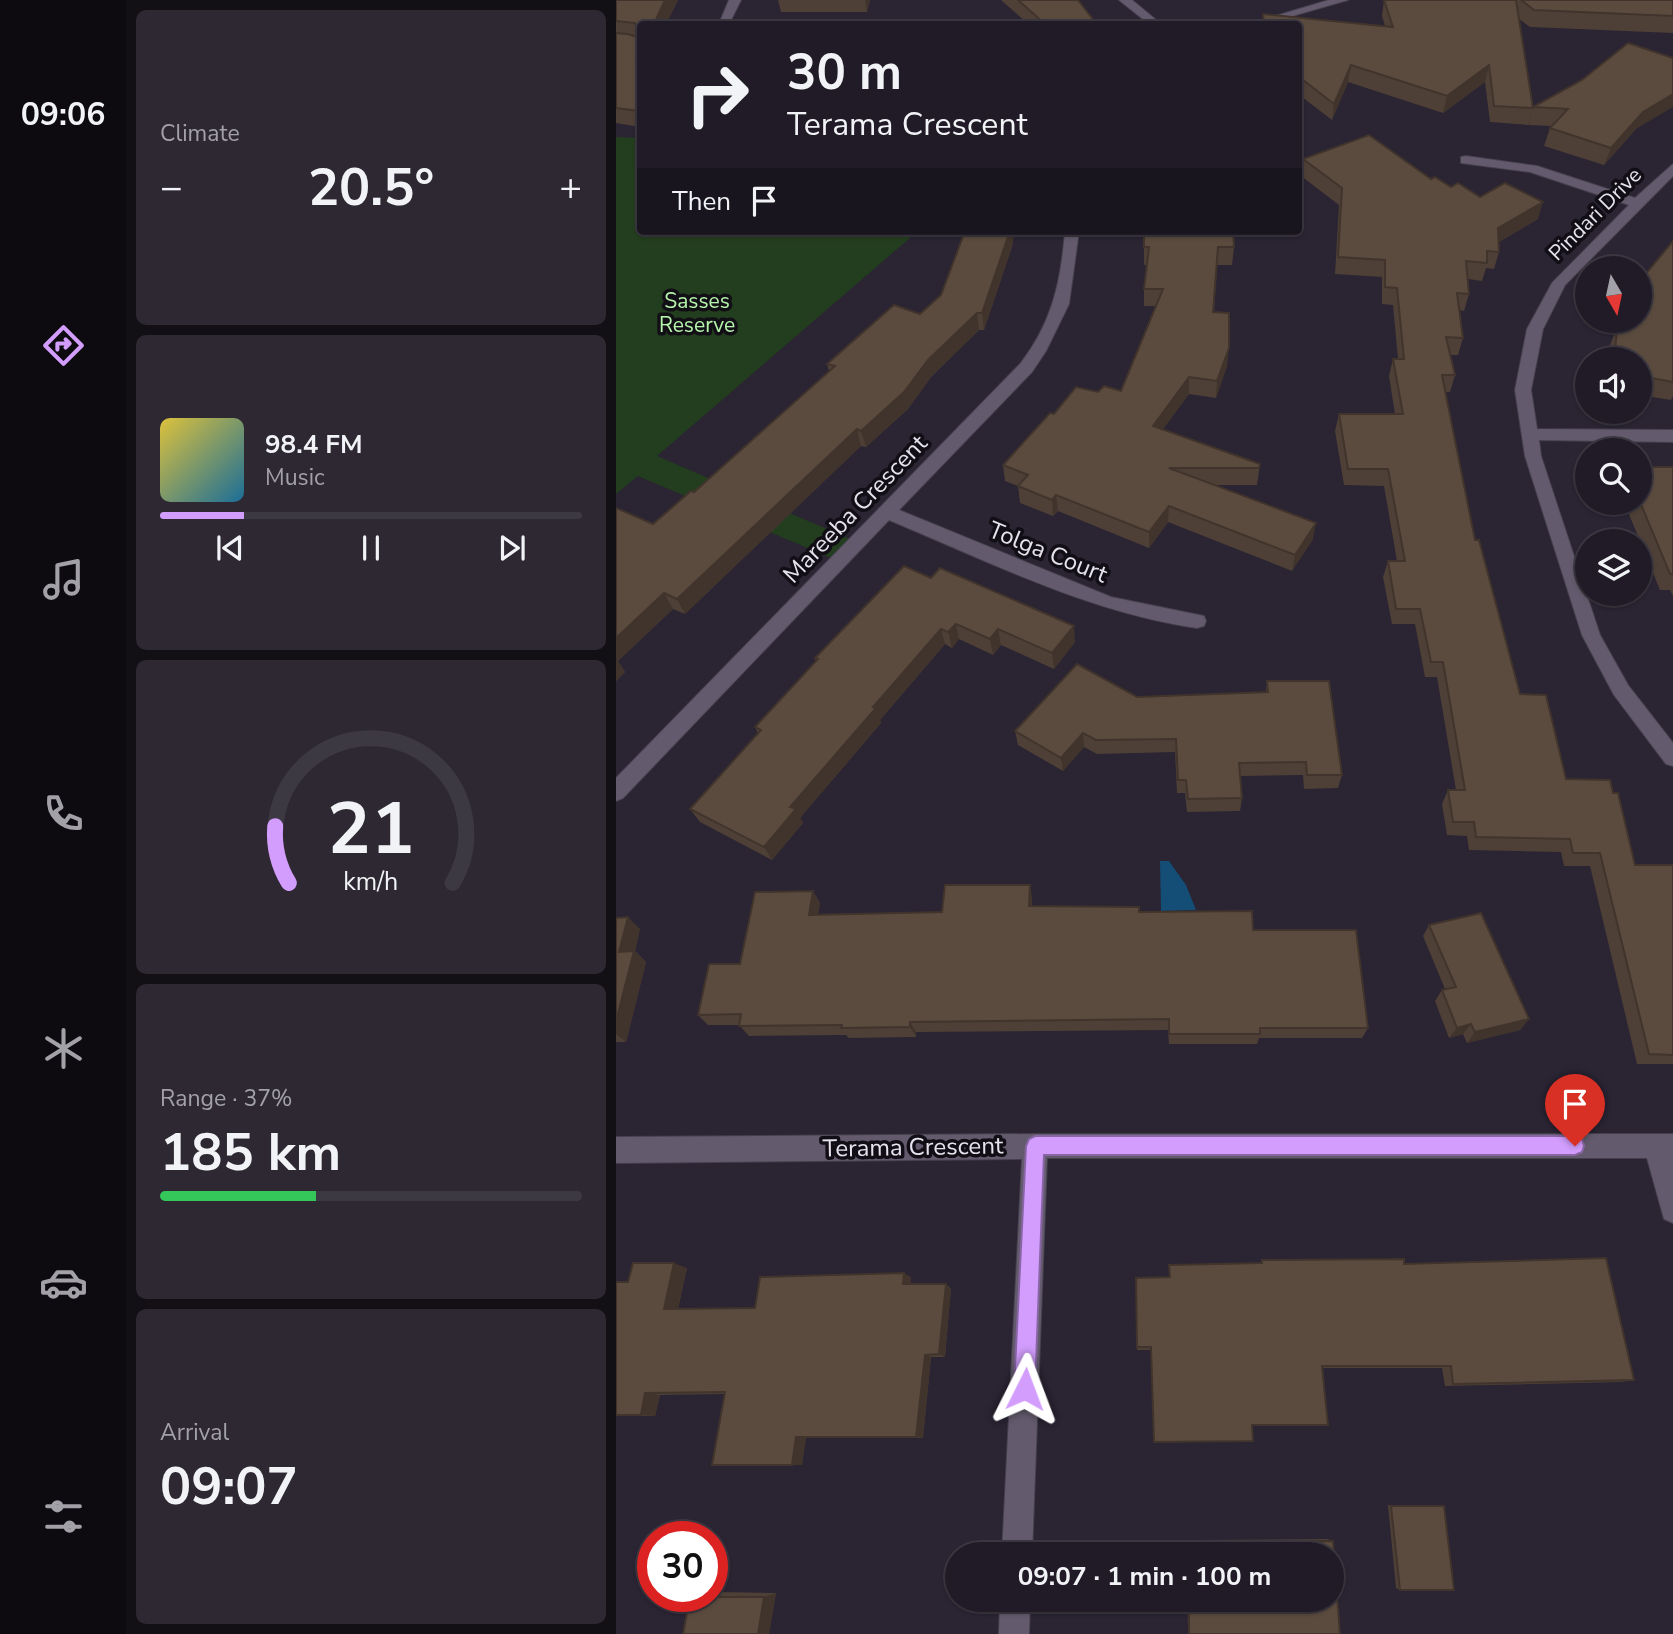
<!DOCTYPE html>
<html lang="en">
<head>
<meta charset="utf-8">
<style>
	body { margin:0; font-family:"Nunito Sans",sans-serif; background:#2d2832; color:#f1f3f6; height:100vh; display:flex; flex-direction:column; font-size:26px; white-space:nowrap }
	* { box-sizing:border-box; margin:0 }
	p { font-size:23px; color:#a2a1a7 }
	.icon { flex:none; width:38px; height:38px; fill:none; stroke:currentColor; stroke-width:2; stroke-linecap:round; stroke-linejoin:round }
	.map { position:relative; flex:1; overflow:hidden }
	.drawer { display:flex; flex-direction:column; gap:10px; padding:10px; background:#120f15; width:490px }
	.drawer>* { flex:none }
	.top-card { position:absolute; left:21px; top:21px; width:665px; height:214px; border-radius:7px; box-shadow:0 2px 5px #0004,0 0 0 2px #3d3943; background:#201b26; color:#f1f3f6; overflow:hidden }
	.needle { width:46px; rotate:171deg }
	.fabs { position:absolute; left:959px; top:256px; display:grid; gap:14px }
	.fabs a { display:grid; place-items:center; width:77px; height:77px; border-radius:50%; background:#201b26; box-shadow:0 2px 5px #0004,0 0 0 2px #3d3943; font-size:35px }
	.speed { position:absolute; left:21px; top:1521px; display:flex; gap:14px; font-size:35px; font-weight:700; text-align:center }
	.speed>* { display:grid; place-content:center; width:91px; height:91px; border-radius:50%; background:#201b26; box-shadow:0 2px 5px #0004,0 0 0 2px #3d3943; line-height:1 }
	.speed .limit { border:10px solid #d22; background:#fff; color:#111 }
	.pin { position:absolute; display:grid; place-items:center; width:60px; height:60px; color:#fff; margin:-72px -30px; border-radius:50% 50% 50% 0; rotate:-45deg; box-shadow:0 0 7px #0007 }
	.pin .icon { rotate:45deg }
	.me { position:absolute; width:77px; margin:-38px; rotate:3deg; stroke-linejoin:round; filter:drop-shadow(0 0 5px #0008) }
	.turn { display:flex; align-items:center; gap:24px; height:147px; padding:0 35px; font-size:32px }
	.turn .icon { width:91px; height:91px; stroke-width:2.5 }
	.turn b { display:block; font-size:49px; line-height:60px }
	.then { display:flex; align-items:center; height:66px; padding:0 35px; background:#0003; gap:14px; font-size:26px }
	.big { font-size:52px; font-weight:700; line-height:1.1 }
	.drawer .tile { flex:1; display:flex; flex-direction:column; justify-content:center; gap:10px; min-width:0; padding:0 24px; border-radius:10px; background:#2d2832 }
	.drawer .dial { align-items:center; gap:0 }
	.dial svg { height:182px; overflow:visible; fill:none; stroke:#3d3943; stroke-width:7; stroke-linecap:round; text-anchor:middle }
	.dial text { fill:#f1f3f6; stroke:none }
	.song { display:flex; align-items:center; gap:21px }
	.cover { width:84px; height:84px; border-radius:10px; background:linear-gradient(135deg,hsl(50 70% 55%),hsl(200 70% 35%)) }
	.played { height:7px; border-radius:4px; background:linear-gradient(90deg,#d29dfd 20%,#3d3943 20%) }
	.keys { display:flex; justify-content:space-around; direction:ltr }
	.heat { display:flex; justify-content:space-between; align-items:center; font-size:38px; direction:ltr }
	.charge { height:10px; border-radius:5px; background:linear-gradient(90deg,#34c759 37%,#3d3943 0) }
	.trip { position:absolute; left:329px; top:1542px; width:399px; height:70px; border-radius:35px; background:#201b26; box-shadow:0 2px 5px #0004,0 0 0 2px #3d3943; font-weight:700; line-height:70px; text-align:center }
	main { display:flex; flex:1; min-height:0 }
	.menu { display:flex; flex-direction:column; width:126px; justify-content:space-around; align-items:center; background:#0d0b0f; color:#a2a1a7 }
	.menu .icon { width:49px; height:49px }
	.menu .active { color:#d29dfd }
	.menu b { font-size:32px; color:#f1f3f6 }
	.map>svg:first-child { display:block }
</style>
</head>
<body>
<main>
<nav class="menu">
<b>09:06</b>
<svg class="icon active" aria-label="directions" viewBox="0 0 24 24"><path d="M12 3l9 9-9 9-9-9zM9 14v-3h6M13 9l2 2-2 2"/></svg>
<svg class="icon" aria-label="music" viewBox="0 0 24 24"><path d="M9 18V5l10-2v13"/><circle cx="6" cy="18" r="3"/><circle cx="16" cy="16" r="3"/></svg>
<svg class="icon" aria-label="phone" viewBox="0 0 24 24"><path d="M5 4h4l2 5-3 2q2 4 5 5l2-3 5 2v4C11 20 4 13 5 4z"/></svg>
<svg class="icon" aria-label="climate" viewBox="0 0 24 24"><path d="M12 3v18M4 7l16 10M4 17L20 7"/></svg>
<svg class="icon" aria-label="car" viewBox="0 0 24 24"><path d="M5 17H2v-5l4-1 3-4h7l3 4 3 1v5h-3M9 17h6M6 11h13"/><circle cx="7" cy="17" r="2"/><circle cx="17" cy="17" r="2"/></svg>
<svg class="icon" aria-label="filters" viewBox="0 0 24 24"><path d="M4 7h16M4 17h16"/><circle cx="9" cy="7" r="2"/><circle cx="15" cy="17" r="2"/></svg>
</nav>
<section class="drawer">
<div class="tile"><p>Climate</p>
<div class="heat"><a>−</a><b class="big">20.5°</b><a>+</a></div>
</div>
<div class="tile">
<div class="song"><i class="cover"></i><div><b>98.4 FM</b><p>Music</p></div></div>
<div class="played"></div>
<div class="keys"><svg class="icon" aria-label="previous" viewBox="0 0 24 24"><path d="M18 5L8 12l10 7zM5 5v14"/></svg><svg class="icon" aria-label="pause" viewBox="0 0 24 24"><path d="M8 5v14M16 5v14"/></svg><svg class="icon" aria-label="next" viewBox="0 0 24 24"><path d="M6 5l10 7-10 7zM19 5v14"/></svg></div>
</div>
<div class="tile dial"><svg viewBox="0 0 100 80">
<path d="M14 69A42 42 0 1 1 86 69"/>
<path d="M14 69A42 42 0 0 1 8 44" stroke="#d29dfd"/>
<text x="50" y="56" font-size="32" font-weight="700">21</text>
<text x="50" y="72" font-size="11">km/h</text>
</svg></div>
<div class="tile"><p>Range · 37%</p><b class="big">185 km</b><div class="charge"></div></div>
<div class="tile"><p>Arrival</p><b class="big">09:07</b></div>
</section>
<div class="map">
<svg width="1057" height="1634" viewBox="0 0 1057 1634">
	<rect width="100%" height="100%" fill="#2a2433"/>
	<polygon fill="#233e1e" points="0,137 24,138 24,231 302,231 41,456 241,542 222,561 22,476 0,494"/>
	<polygon fill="#144d75" points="544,861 553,861 570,885 580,910 545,911"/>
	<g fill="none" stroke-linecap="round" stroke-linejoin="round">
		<g stroke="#46404e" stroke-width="2">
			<g id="street">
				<polygon points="113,0 125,0 113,24 103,24"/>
				<polygon points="503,0 516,0 545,24 533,24"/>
				<polygon points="713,0 732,0 649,24 632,24"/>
				<polygon points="850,156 921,166 1019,198 1057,164 1057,176 949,285 927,329 915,390 921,429 1057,430 1057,442 923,440 925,456 984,635 1012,685 1057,743 1057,766 1050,764 998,695 966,635 909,456 899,390 911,329 936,283 1013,205 914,172 845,163 845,157"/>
				<path d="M449,231H463L453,304L430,351L416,372L283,510L495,597L588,616L590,621L588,626L581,628C472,612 374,562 273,520L7,798L0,801V778L404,364C436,323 445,282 449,231Z"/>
				<polygon points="419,1134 1057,1134 1057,1223 1048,1219 1031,1158 431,1158 416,1554 386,1554 406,1159 0,1163 0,1137"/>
				<polygon points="384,1600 414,1600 413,1634 383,1634"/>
			</g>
		</g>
		<use href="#street" fill="#635b6d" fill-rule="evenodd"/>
	</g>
	<g fill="#4e4036">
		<polygon points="0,0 62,0 50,24 24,24 24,127 0,123"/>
		<polygon points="162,0 254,0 251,12 165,12"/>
		<polygon points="385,0 462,0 479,22 479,24 412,24"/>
		<polygon points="768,0 1057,0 1057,33 914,27 903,19 917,108 912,125 874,122 869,82 827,113 732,82 716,120 682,94 682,24 646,24 647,14 769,26 766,16"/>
		<polygon points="966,80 1020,129 988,165 928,146 934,128 936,126 912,125 917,107"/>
		<polygon points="687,159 815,179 864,197 922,219 883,242 883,252 878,269 870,268 866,281 852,279 853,294 848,311 843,310 847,338 842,355 834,355 839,375 834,392 829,392 859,540 904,694 950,779 997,793 1019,865 1057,865 1057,1064 1021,1064 974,866 948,866 945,852 853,850 851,836 831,835 826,804 832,790 840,790 821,677 809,677 799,624 776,624 767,577 772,561 781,561 768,486 728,485 719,431 723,414 779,414 773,376 777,359 782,359 777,305 766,304 766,277 719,274 723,205 685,176"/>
		<polygon points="349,231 398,231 396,247 368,330 363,330 315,377 292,409 250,447 245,446 69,614 57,609 2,661 9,672 0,681 0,508 37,524 78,492 213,371 211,364 304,314 325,295"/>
		<polygon points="528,231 618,247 616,265 601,265 598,312 611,366 600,398 573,394 547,429 644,464 641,485 598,485 697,539 676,571 552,522 533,548 442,511 437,516 404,503 402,486 389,481 387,465 438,414 482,392 505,391 540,306 528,306 528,289 531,265 528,265"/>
		<polygon points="1057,241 1057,396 1055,400 1024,395 1024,359 992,359 994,345 1001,328"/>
		<polygon points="1057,467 1057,596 1054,590 1044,590 1008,502 1024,502"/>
		<polygon points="288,566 459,642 438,669 385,645 377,655 343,639 336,648 329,644 264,720 265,723 184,818 187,823 156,860 84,822 74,809 142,733 139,727 200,661 199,658"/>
		<polygon points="651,681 726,775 722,788 688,789 687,775 624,776 626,798 624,811 571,812 569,793 561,793 559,752 481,754 468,747 447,771 402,745 399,731 521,697 650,692"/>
		<polygon points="197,891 204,903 202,914 326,912 416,897 416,906 523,912 637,930 752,1028 746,1038 643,1038 641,1044 553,1044 552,1030 300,1032 300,1037 233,1038 230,1035 133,1036 123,1025 92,1025 82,1015 124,964"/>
		<polygon points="0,918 24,929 19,951 30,962 10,1042 0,1042"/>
		<polygon points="813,925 913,1019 904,1030 851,1043 847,1034 833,1038 819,1001 826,990 829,989 807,936"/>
		<polygon points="646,1260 788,1264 1018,1380 1004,1382 829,1386 826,1368 707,1368 712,1425 636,1426 535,1350 521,1350 520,1278 553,1277 553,1265 644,1263"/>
		<polygon points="71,1268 62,1309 139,1308 295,1277 294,1284 330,1284 335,1289 329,1357 315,1357 307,1438 190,1437 186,1465 176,1465 108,1394 44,1395 39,1416 0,1416 0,1282 12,1282"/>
		<polygon points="772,1505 828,1506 784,1590 780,1588"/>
		<polygon points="711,1539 717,1541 724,1634 573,1634 572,1628 571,1600 716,1600 716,1554 570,1554 570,1540"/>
		<polygon points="96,1592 160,1593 153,1634 74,1597 96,1596"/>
	</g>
	<g fill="#40342c">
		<polygon points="49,0 62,0 50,24 38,24"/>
		<polygon points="249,0 254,0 251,12"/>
		<polygon points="24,52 24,75 20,62"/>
		<polygon points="735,65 732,82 716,120 718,104"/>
		<polygon points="873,65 869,82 827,113 831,96"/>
		<polygon points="1057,94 1057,107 1020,129 988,165 995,148 1027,112"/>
		<polygon points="927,202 922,219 877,245 882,228"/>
		<polygon points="394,231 398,231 396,247 368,330 366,313"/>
		<polygon points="361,313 363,330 315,377 292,409 250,447 245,431 312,360"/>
		<polygon points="613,348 611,366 600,398 601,381"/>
		<polygon points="573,377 573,394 537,443 537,426"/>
		<polygon points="241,429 245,446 69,614 61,599"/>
		<polygon points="440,495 442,511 437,516 436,500"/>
		<polygon points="553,506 552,522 533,548 533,532"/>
		<polygon points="700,523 697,539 676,571 679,555"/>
		<polygon points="48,593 57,609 2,661 9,672 0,681 0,638"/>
		<polygon points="340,624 343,639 336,648 332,632"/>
		<polygon points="458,626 459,642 438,669 436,653"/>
		<polygon points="325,629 329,644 264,720 265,723 184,818 187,823 156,860 148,847 174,807 257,707"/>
		<polygon points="382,629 385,645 377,655 374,639"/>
		<polygon points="467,733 468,747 447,771 445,758"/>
		<polygon points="414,885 416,897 415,918 413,906"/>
		<polygon points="197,891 204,903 200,927 193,915"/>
		<polygon points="12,917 24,929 19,951 30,962 10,1042 0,1034 0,1021 3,952"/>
		<polygon points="913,1019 904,1030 851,1043 859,1032"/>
		<polygon points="294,1022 300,1032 300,1037 294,1027"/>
		<polygon points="855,1024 847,1034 833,1038 841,1028"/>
		<polygon points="58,1263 71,1268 61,1312 48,1309"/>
		<polygon points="288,1273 295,1277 294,1288 287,1284"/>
		<polygon points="330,1284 335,1289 329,1357 323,1354"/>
		<polygon points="309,1355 315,1357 307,1438 300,1437"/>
		<polygon points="29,1393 44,1395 39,1416 25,1415"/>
		<polygon points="180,1437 190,1437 186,1465 176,1465"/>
		<polygon points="160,1593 153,1634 142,1634 148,1597"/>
	</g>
	<g fill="#5b4b3f" stroke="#40342c" stroke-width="2">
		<polygon points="0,0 49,0 38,24 24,24 24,27 21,27 19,23 0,21"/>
		<polygon points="402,0 462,0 479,22 470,24 429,24"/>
		<polygon points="768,0 900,0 917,108 878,106 873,65 831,96 735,65 718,104 682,76 682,24 648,24 647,14 777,27"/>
		<polygon points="905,0 1057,0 1057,16 918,10"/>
		<polygon points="0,33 12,34 24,38 24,52 20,62 24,61 24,111 0,108"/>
		<polygon points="1012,43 1057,58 1057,94 1027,112 995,148 934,128 952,109 917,107 966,80"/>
		<polygon points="753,135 815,179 819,177 835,187 842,183 864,197 889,183 927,202 882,228 883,252 871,251 871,263 850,261 853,294 841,293 847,338 830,337 839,375 826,375 859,540 863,540 904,694 930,695 950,779 994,780 997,793 1002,793 1019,865 1057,865 1057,1055 1033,1054 984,853 957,853 954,839 860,837 858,822 837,822 832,790 849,790 827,662 815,662 804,609 780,609 772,561 789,561 772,469 732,469 723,414 787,414 777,359 788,359 781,288 769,287 769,260 722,257 726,188 687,159"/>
		<polygon points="349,231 394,231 366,313 361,313 312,360 288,392 245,431 241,429 61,599 48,593 0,638 0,508 37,524 75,491 78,492 219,366 211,364 278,305 304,314 325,295"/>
		<polygon points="528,231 617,231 618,247 602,247 597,312 613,313 613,348 601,381 573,377 537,426 644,464 643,468 553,468 700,523 679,555 553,506 533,532 440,495 436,500 402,486 412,475 387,465 434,413 438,414 460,387 482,392 488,386 505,391 547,289 528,289 533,247 528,247"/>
		<polygon points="1057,241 1057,382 1024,376 1024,359 1011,359 1012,353 999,351 1001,328 1005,320 1024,320 1024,284 1028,276"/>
		<polygon points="1024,467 1057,467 1057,574 1054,574 1024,502"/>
		<polygon points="288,566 315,578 324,568 458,626 436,653 382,629 374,639 340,624 332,632 325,629 257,707 260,708 174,807 180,809 148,847 74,809 145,730 139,727 202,659 199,658"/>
		<polygon points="461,664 521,697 652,692 651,681 713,681 726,775 691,775 690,762 623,763 626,798 572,799 570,780 562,780 560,739 480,740 467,733 445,758 399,731"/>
		<polygon points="329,885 414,885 413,906 523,907 523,912 636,911 637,930 740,930 752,1028 644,1028 644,1034 553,1034 553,1019 294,1022 294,1027 225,1028 226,1025 123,1026 125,1014 82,1015 93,964 124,964 139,892 197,891 193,915 326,912"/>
		<polygon points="865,913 913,1019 859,1032 855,1024 841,1028 826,990 840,987 813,925"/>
		<polygon points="12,917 3,952 18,951 0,1021 0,918"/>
		<polygon points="990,1258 1018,1380 837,1384 835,1366 706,1366 712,1425 636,1425 637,1441 538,1442 535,1347 521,1347 520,1278 554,1277 553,1265 646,1263 646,1260 788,1259 788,1264"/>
		<polygon points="17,1263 58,1263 48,1309 139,1308 144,1277 288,1273 287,1284 330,1284 323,1354 309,1355 300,1437 180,1437 176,1465 96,1465 109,1392 29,1393 25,1415 0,1415 0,1282 12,1282"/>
		<polygon points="775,1506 828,1506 838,1590 784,1590"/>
		<polygon points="717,1541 724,1634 573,1634 573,1600 716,1600 716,1554 572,1554 571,1543"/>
		<polygon points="74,1597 148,1597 142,1634 67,1634"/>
	</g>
	<polygon fill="#d29dfd" stroke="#8866a4" stroke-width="2" points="419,1136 959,1136 966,1139 968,1146 966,1152 959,1155 428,1155 419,1389 416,1396 409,1400 401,1396 398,1389 410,1146 413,1139"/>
	<g text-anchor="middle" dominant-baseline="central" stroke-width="7" stroke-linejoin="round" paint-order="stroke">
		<g font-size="21" fill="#e7e3ee" stroke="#110e15">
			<text transform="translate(979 214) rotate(-45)">Pindari Drive</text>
		</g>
		<g font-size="21" fill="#b6f5ab" stroke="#110e15">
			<text x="81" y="301">Sasses<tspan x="81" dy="24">Reserve</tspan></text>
		</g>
		<g font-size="24" fill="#e7e3ee" stroke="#110e15">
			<text transform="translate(239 509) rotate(-46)">Mareeba Crescent</text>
			<text transform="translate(432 552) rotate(22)">Tolga Court</text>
			<text transform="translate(297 1147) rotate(-1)">Terama Crescent</text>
		</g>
	</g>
</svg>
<div class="fabs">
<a><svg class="needle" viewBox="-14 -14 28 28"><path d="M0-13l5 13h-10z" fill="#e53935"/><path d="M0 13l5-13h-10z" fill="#a2a1a7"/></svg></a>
<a><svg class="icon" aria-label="sound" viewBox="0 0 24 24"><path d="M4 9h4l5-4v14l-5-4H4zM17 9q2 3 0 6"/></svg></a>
<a><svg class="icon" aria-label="search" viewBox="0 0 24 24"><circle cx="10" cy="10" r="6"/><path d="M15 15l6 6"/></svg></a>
<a><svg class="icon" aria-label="layers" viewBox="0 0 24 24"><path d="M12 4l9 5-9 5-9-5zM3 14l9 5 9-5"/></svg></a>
</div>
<div class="speed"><div class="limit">30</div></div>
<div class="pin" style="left:959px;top:1146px;background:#d93025"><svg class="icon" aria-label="arrive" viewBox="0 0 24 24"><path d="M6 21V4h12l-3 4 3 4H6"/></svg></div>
<svg class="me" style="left:409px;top:1389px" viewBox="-20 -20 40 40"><path d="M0-17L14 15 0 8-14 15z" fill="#d29dfd" stroke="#fff" stroke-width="4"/></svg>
<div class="trip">09:07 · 1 min · 100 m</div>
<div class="top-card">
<div class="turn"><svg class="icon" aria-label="right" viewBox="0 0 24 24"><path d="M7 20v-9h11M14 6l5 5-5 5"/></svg><div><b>30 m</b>Terama Crescent</div></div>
<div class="then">Then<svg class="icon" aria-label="arrive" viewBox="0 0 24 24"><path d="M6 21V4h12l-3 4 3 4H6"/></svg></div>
</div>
</div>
</main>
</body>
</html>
